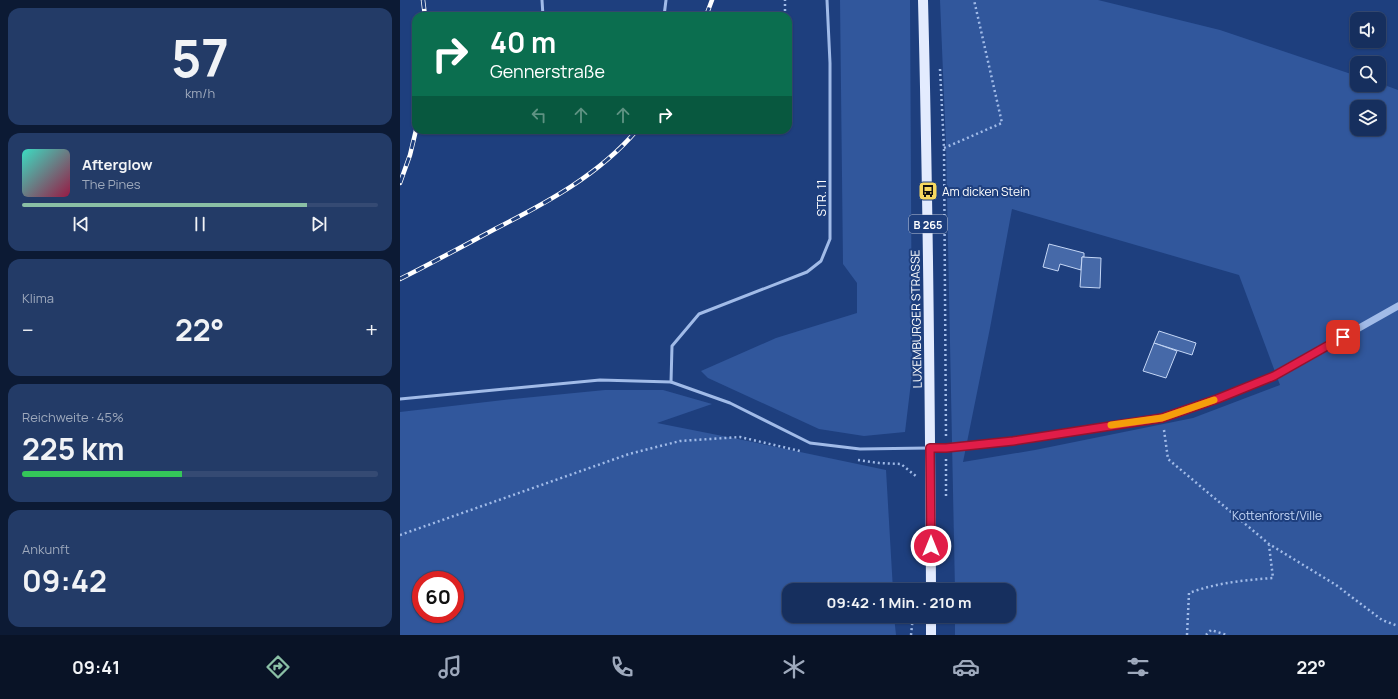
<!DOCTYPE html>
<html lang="de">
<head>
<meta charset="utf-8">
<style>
	body { margin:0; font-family:Manrope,sans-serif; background:#233b67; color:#f1f3f6; height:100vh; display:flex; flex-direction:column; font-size:15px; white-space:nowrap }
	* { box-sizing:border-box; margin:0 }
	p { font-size:13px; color:#9ea9bc }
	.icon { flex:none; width:22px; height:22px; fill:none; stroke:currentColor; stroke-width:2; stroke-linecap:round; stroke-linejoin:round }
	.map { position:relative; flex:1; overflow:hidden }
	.sheet { display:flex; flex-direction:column; gap:8px; padding:8px; background:#0c1a34; width:400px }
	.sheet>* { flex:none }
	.guide { position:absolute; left:12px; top:12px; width:380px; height:122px; border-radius:12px; box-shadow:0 1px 3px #0004,0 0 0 1px #354a73; background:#0b6e4f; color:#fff; overflow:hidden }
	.fabs { position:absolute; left:950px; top:12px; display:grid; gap:8px }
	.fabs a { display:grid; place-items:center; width:36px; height:36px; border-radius:8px; background:#162f5e; box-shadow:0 1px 3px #0004,0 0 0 1px #354a73; font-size:20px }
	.speed { position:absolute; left:12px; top:571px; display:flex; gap:8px; font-size:20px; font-weight:700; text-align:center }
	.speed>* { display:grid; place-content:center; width:52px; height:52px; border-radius:50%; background:#162f5e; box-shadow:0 1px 3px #0004,0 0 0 1px #354a73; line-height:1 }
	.speed .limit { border:6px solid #d22; background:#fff; color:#111 }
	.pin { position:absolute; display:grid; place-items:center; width:34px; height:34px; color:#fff; margin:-17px; border-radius:8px; box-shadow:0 2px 6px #0006 }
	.me { position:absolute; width:44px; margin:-22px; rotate:0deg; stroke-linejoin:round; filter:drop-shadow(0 0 3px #0008) }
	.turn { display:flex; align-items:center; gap:14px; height:84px; padding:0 12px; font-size:18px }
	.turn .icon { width:52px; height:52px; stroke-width:2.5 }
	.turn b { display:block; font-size:28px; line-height:34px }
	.lanes { display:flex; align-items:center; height:38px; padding:0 12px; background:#0003; justify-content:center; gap:20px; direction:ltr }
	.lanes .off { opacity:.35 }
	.big { font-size:30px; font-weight:700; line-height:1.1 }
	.sheet .card { flex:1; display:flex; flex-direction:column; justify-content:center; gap:6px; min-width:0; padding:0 14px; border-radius:12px; background:#233b67 }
	.sheet .dial { align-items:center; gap:0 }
	.dial b { font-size:52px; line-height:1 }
	.song { display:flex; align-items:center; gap:12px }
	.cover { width:48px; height:48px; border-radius:6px; background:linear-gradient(135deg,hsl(170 70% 55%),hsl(340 70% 35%)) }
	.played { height:4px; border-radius:2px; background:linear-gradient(90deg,#8abfa5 80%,#354a73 80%) }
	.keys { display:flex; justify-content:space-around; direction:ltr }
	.heat { display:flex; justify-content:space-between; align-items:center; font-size:22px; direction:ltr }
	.charge { height:6px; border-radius:3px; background:linear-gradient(90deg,#34c759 45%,#354a73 0) }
	.trip { position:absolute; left:382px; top:583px; width:234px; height:40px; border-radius:12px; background:#162f5e; box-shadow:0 1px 3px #0004,0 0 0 1px #354a73; font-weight:700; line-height:40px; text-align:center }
	.menu { display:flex; height:64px; justify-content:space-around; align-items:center; background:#091326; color:#9ea9bc }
	.menu .icon { width:28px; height:28px }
	.menu .selected { color:#8abfa5 }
	.menu b { font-size:18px; color:#f1f3f6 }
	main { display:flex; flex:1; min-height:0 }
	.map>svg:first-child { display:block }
</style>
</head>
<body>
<main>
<section class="sheet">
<div class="card dial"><b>57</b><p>km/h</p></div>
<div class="card">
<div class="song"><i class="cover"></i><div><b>Afterglow</b><p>The Pines</p></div></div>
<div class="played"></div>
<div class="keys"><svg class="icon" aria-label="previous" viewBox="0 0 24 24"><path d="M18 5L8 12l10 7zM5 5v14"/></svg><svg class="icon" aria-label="pause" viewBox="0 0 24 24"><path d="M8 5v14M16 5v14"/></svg><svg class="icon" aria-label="next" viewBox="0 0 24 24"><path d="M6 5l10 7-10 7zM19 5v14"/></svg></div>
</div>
<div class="card"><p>Klima</p>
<div class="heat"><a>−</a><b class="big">22°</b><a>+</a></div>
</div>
<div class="card"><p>Reichweite · 45%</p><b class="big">225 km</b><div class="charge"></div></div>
<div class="card"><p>Ankunft</p><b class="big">09:42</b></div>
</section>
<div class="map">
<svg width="998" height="635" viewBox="0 0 998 635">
	<rect width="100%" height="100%" fill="#1e3f7e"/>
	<g fill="#31579c" fill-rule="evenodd">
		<polygon points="440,0 510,0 512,374 505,432 464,436 419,429 308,378 301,371 376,338 457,313 457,283 443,264"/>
		<path d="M540,0H698L820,30L957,76V85H979V83L998,90V635H555V616H609V590H555L546,145ZM957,107H979V129H957ZM612,209L839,275L880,385L793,418L635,450L563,462L590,328Z"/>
		<path d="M205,390H263L312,404L257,423L353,442L486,470L493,590H389V616H494L496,635H0V412L113,399ZM21,580H55V614H21Z"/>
	</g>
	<g fill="#4669a8" stroke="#c5d7f6">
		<polygon points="649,244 684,253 684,257 682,257 681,270 660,264 658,271 643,267"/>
		<polygon points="682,257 701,258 700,288 680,287"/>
		<polygon points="759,331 796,343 792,355 754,343"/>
		<polygon points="754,343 777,351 766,378 743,371"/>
	</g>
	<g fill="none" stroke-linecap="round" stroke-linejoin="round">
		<g stroke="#a1bbe8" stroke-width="2.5" stroke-dasharray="2 3" stroke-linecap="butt">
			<polyline points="385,16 385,0"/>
			<polyline points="540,69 544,148 546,438"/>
			<polyline points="544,148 602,123 574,0"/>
			<polyline points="764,430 768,459 869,544 936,585 982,620 998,626"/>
			<polyline points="458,460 479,463 501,464 517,477"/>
			<polyline points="546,496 546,459"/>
			<polyline points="0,535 229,454 280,441 340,437 400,451"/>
			<polyline points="511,635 513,616"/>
			<path d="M787,635L789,593C816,583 844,580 873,578L869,545"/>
			<polyline points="806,635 811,630 827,635"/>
		</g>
		<g stroke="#a1bbe8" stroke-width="3">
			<polyline points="142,0 143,16"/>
			<polyline points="264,16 266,0"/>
			<polyline points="271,382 272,346 299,314 407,272 421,261 430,239 430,63 427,0"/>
			<polyline points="0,399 200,380 271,382 330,403 410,443 460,449 528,448"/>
		</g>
		<polyline stroke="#a1bbe8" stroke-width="7" points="530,448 546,448 613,441 762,418 817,399 874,376 998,306"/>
		<g stroke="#e3ebfe" stroke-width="10">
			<path d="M523,0C528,197 530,393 531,590"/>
			<polyline points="531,616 531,635"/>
		</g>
		<g stroke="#fff" stroke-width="4.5">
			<g id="rail">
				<polyline points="23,0 25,16"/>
				<polyline points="306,16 312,0"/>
				<polyline points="0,183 10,155 16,130"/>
				<path d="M0,279C32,263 63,246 95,229C146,203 199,175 237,130"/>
			</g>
		</g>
		<use href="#rail" stroke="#1e3f7e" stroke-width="3" stroke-dasharray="9" stroke-linecap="butt"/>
	</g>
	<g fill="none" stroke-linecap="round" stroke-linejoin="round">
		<g stroke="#92132f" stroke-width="10">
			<polyline id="route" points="531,546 530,448 546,448 613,441 762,418 817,399 874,376 943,337"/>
		</g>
		<use href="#route" stroke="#e11d48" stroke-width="7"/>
		<polyline stroke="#f59e0b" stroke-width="7" points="711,425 762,418 814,400"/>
	</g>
	<defs>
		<g id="bus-square" transform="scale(1)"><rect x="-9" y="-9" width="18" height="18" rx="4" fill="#f7d960" stroke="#1e3f7e"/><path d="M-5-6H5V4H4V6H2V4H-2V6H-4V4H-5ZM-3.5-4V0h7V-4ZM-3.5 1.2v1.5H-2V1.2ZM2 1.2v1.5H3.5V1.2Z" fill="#111"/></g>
	</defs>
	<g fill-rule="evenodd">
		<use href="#bus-square" x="528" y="191"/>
	</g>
	<g text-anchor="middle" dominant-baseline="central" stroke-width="4" stroke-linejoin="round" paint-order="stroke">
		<rect fill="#1e3f7e" stroke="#bcc5d8" stroke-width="1" x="509" y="215" width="38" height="18" rx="3"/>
		<g font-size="11" font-weight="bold" fill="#fff">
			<text x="528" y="224">B 265</text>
		</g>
		<g font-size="12" fill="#fff" stroke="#1e3f7e" text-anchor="start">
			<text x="542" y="191">Am dicken Stein</text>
		</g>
		<g font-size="12" fill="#fff" stroke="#1e3f7e">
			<text transform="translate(421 198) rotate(-90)">STR. 11</text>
			<text transform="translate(516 319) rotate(-91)">LUXEMBURGER STRASSE</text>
		</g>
		<g font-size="12" fill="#c5d7f6" stroke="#1e3f7e">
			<text x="877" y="515">Kottenforst/Ville</text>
		</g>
	</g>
</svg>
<div class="fabs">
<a><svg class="icon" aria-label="sound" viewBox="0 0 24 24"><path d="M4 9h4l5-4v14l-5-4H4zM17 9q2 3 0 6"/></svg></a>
<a><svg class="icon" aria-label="search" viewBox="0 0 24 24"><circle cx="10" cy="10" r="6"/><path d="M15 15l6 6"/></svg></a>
<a><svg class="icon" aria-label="layers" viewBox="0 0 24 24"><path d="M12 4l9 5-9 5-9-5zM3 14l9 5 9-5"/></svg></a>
</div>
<div class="speed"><div class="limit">60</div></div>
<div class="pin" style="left:943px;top:337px;background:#d93025"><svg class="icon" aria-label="arrive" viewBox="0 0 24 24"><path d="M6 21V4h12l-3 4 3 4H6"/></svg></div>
<svg class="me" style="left:531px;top:546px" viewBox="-20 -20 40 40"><circle r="17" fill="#e11d48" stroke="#fff" stroke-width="3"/><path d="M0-11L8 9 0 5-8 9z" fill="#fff"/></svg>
<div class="trip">09:42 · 1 Min. · 210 m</div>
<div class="guide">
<div class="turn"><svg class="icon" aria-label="right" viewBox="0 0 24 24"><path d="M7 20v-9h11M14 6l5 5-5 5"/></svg><div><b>40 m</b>Gennerstraße</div></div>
<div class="lanes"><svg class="icon off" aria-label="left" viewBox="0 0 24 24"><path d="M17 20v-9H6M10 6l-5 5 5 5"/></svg><svg class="icon off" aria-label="ahead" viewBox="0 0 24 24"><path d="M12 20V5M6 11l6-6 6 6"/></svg><svg class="icon off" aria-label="ahead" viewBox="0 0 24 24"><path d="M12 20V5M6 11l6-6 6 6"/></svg><svg class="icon" aria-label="right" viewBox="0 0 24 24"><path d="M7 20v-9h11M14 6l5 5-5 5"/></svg></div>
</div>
</div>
</main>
<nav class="menu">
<b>09:41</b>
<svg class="icon selected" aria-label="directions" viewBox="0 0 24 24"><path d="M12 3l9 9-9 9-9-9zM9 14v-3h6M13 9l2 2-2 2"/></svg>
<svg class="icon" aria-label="music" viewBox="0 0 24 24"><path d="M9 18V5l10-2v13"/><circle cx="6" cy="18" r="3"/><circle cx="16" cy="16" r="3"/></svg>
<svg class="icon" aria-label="phone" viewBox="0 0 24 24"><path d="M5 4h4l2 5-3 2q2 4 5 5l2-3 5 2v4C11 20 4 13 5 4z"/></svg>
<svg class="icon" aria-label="climate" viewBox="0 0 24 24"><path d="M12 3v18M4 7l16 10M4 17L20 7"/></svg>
<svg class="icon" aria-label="car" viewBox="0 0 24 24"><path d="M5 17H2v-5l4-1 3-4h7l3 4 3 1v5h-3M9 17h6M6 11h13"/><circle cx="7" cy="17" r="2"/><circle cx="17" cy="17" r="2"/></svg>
<svg class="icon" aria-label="filters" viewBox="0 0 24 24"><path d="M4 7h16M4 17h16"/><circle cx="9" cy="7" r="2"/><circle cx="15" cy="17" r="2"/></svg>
<b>22°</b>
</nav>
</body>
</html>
